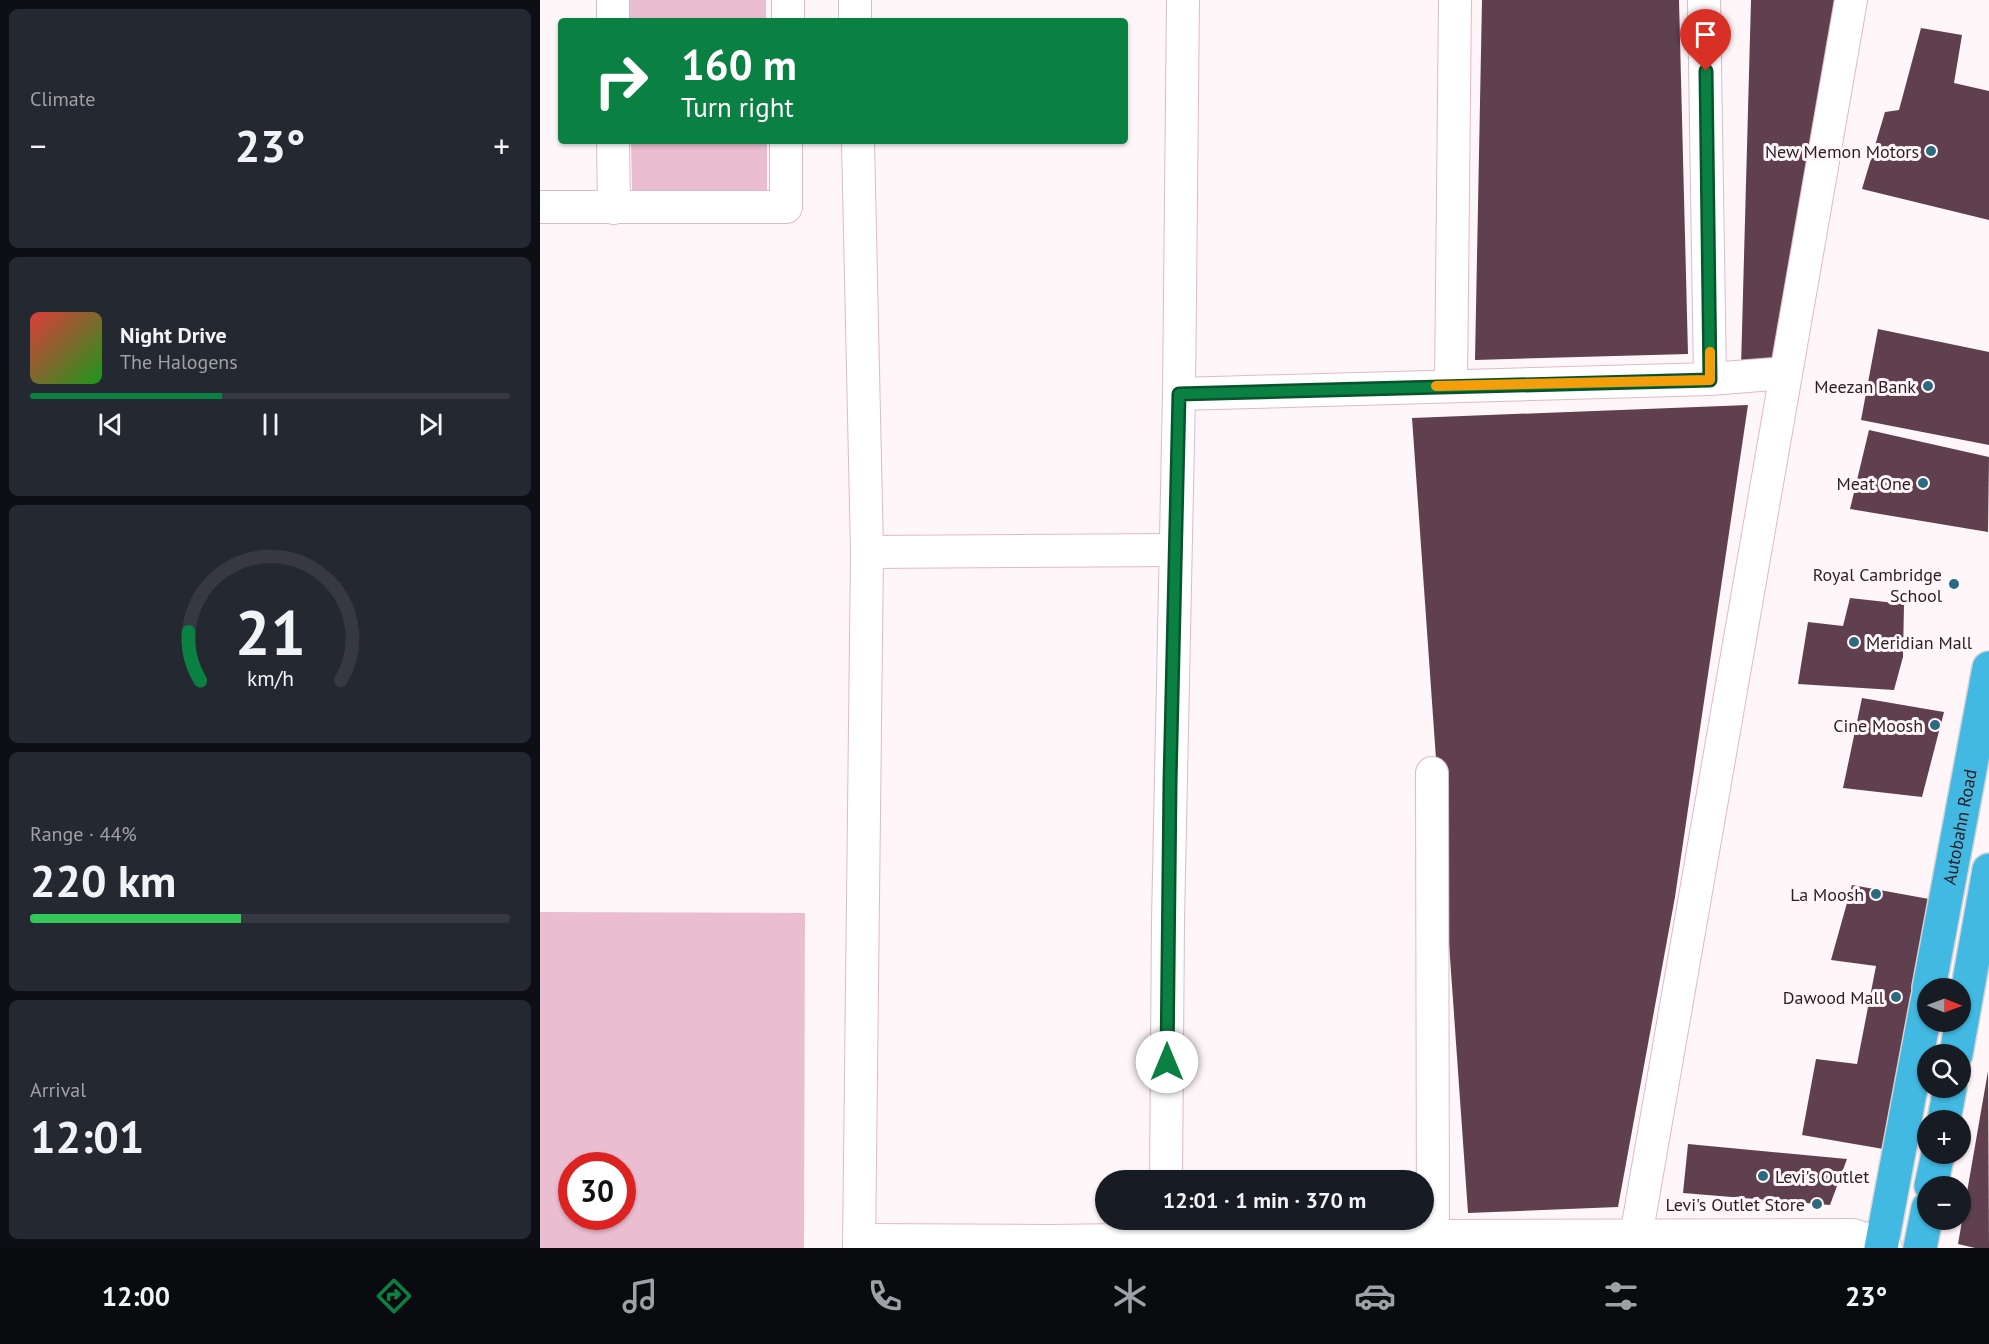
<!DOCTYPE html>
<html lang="en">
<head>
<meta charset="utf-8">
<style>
	body { margin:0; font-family:"PT Sans",sans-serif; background:#242831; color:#f1f3f6; height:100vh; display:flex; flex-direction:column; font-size:22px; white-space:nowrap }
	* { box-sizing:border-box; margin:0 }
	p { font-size:20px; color:#9ea1a6 }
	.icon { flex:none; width:33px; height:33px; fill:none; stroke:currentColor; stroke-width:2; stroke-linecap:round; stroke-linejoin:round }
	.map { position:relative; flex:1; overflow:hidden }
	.drawer { display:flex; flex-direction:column; gap:9px; padding:9px; background:#0d0f14; width:540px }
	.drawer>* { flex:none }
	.banner { position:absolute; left:18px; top:18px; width:570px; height:126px; border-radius:6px; box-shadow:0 2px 4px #0004; background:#0b8043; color:#fff; overflow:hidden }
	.needle { width:39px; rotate:91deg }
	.buttons { position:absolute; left:1377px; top:978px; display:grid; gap:12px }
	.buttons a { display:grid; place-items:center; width:54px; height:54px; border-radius:50%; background:#171b24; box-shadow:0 2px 4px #0004; font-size:30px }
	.speed { position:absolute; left:18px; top:1152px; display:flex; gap:12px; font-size:30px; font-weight:700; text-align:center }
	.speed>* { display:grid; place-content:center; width:78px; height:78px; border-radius:50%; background:#171b24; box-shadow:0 2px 4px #0004; line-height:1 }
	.speed .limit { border:9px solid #d22; background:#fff; color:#111 }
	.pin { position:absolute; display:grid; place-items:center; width:51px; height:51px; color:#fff; margin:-62px -26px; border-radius:50% 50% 50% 0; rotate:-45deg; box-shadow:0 0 6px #0007 }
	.pin .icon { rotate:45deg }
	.me { position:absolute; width:66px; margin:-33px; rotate:0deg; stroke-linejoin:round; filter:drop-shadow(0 0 4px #0008) }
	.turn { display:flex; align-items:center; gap:21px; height:126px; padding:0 24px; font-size:27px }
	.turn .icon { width:78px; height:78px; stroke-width:2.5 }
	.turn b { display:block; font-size:42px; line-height:51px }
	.big { font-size:45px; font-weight:700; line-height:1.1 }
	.drawer .tile { flex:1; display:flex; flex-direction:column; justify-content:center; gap:9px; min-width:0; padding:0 21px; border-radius:9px; background:#242831 }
	.drawer .dial { align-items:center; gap:0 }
	.dial svg { height:156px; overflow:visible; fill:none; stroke:#363941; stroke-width:7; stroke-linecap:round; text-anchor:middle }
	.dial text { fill:#f1f3f6; stroke:none }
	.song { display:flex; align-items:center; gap:18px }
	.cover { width:72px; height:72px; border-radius:9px; background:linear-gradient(135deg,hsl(0 70% 55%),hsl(120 70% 35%)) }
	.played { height:6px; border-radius:3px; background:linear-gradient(90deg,#0b8043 40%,#363941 40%) }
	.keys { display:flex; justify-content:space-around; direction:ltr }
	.heat { display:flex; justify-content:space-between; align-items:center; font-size:33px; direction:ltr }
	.charge { height:9px; border-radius:4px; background:linear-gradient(90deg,#34c759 44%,#363941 0) }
	.trip { position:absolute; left:555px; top:1170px; width:339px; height:60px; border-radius:30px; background:#171b24; box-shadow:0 2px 4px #0004; font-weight:700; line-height:60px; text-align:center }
	.tab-bar { display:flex; height:96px; justify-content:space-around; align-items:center; background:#090b0e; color:#9ea1a6 }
	.tab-bar .icon { width:42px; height:42px }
	.tab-bar .active { color:#0b8043 }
	.tab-bar b { font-size:27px; color:#f1f3f6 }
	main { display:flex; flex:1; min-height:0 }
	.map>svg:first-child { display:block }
</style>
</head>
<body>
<main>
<section class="drawer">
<div class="tile"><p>Climate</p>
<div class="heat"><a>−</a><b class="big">23°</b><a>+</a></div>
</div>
<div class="tile">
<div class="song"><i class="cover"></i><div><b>Night Drive</b><p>The Halogens</p></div></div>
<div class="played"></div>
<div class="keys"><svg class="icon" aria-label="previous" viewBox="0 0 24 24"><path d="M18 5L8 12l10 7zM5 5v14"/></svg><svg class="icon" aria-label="pause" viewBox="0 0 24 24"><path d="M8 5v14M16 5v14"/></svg><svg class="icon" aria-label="next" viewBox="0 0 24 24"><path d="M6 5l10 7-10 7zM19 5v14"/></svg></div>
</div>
<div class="tile dial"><svg viewBox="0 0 100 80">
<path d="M14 69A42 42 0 1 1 86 69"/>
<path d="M14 69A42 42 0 0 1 8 44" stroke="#0b8043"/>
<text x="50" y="56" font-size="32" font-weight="700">21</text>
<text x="50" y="72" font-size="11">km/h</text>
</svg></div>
<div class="tile"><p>Range · 44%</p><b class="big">220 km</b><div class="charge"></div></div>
<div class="tile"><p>Arrival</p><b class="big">12:01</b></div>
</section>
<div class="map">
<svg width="1449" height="1248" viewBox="0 0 1449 1248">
	<rect width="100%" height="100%" fill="#fff6f9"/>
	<g fill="#eabed0" fill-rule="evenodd">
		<rect x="90" y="0" width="136" height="21"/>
		<polygon points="91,141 227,141 227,191 92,190"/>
		<path d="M0,912L265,913L264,1248H0ZM32,1166H82V1216H32Z"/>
	</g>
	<g fill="#60404e">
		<polygon points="942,0 1139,0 1148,354 935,360"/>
		<polygon points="1211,0 1302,0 1243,362 1201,367"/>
		<polygon points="1381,28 1422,35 1414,83 1449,91 1449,220 1322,189 1345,112 1359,110"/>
		<polygon points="1338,329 1449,352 1449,445 1321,420"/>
		<polygon points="1208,405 1135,897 1078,1207 928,1213 872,418"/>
		<polygon points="1329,430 1449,457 1448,532 1310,509"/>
		<polygon points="1310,598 1364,604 1363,657 1354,690 1258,684 1268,622 1303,626"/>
		<polygon points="1322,698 1404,712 1382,797 1303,788"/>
		<polygon points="1312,885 1400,901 1355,1151 1262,1135 1276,1059 1317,1064 1336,966 1291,960"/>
		<polygon points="1448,1071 1449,1248 1435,1248 1418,1244"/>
		<polygon points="1148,1144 1307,1159 1290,1205 1143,1193"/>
	</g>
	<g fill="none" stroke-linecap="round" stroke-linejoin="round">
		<g stroke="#e0b9c9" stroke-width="34">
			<g id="minor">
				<polyline points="73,0 73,21"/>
				<polyline points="315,0 315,21"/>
				<polyline points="1164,0 1170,379"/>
				<polyline points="248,21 248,0"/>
				<polyline points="73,141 74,208"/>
				<polyline points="318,141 327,552 319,1248"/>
				<polyline points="0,207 246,207 246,141"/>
				<polyline points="911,385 915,0"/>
				<polyline points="639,394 1170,379 1246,373"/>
				<polyline points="327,552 635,550"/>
				<polyline points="892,773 893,1236"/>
				<polyline points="626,1180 628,921 639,394 643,0"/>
				<polyline points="319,1240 509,1241 893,1236 1313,1235 1341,1244 1346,1248"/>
				<polyline points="1094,1248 1311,0"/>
			</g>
		</g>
		<g stroke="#d5d2d3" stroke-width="36">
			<g id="highway">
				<path id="s1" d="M1389,988L1449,668"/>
				<polyline points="1416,1054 1449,870"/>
				<polyline points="1404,1120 1410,1088"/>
				<polyline points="1391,1186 1398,1154"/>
				<polyline points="1341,1248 1388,997"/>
				<polyline points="1380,1248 1388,1208"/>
			</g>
		</g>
		<use href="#minor" stroke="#fff" stroke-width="32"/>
		<use href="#highway" stroke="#42b9e2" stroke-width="33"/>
	</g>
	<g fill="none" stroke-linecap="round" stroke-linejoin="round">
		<g stroke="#07532c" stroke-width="15">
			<polyline id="route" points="627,1062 630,782 639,394 1170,380 1166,71"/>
		</g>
		<use href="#route" stroke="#0b8043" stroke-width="10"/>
		<polyline stroke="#f59e0b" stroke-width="10" points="896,386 1170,380 1170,352"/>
	</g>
	<g fill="#2c6a80" stroke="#fff6f9" stroke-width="2">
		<circle cx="1391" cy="151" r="6"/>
		<circle cx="1388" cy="386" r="6"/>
		<circle cx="1383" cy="483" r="6"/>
		<circle cx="1414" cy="584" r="6"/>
		<circle cx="1314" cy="642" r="6"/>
		<circle cx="1395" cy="725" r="6"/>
		<circle cx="1336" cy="894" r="6"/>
		<circle cx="1356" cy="997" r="6"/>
		<circle cx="1223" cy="1176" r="6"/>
		<circle cx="1277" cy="1204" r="6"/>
	</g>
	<g text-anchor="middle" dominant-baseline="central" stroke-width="6" stroke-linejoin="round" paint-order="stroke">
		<g font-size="18" fill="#2b1d23" stroke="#fff6f9" text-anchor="end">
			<text x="1379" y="151">New Memon Motors</text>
			<text x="1376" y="386">Meezan Bank</text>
			<text x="1371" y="483">Meat One</text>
			<text x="1402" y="574">Royal Cambridge<tspan x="1402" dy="21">School</tspan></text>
			<text x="1326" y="642" text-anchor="start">Meridian Mall</text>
			<text x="1383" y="725">Cine Moosh</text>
			<text x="1324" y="894">La Moosh</text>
			<text x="1344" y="997">Dawood Mall</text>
			<text x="1235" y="1176" text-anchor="start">Levi's Outlet</text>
			<text x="1265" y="1204">Levi's Outlet Store</text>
		</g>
		<g font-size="18" fill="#2b1d23" stroke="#fff6f9">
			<text stroke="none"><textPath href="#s1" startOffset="164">Autobahn Road</textPath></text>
		</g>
	</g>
</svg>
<div class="buttons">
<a><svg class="needle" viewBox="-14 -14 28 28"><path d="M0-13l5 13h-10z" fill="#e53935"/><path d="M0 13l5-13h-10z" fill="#9ea1a6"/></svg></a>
<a><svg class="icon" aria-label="search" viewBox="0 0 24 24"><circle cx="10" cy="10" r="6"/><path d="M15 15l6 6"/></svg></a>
<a>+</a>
<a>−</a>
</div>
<div class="speed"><div class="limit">30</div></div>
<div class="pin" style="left:1166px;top:71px;background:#d93025"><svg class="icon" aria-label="arrive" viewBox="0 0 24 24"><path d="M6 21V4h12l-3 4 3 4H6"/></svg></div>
<svg class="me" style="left:627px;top:1062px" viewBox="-20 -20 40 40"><circle r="19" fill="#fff"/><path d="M0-13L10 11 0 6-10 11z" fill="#0b8043"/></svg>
<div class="trip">12:01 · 1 min · 370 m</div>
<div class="banner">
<div class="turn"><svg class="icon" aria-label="right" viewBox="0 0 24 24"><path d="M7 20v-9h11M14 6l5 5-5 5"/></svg><div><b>160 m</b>Turn right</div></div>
</div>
</div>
</main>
<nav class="tab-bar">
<b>12:00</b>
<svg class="icon active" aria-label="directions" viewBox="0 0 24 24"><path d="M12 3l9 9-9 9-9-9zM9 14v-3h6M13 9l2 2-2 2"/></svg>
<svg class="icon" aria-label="music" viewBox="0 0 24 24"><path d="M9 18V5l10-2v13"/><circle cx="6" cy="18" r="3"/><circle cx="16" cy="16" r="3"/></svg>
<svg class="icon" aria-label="phone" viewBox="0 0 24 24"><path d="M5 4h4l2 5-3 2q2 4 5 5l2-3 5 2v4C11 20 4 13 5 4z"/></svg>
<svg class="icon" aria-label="climate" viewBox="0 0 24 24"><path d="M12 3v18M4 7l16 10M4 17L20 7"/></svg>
<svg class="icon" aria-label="car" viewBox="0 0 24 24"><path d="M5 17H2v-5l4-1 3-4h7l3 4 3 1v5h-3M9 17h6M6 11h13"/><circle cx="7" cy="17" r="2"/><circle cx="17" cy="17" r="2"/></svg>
<svg class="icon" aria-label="filters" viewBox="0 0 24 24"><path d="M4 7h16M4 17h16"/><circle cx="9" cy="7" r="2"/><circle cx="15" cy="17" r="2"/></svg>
<b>23°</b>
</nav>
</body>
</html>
